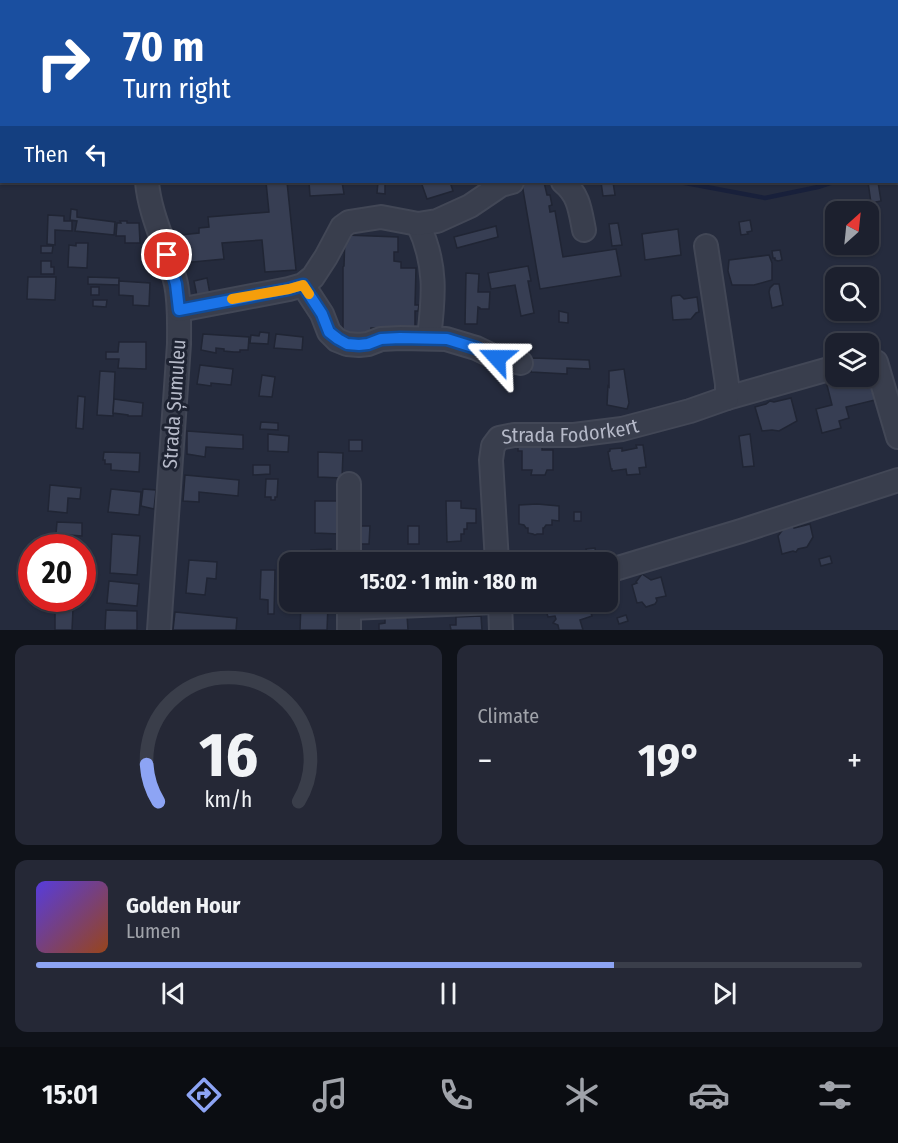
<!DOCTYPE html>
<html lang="en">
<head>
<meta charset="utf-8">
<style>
	body { margin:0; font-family:"Fira Sans Condensed",sans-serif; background:#252836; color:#f1f3f6; height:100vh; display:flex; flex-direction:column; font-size:22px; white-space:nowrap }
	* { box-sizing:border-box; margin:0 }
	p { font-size:20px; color:#a0a3aa }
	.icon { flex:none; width:33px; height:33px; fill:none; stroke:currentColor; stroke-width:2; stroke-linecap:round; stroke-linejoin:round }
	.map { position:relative; height:630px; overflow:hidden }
	.sheet { display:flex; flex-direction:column; gap:15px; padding:15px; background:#0f1219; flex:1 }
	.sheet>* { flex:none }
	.top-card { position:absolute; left:0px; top:0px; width:898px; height:183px; box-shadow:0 2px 4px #0004,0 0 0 2px #3a3e4a; background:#1a4fa0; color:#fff; overflow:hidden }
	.needle { width:39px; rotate:27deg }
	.tools { position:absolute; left:825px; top:201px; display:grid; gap:12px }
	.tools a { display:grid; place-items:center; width:54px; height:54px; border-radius:12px; background:#1c202e; box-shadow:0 2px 4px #0004,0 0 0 2px #3a3e4a; font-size:30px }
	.speed { position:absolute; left:18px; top:534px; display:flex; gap:12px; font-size:30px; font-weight:700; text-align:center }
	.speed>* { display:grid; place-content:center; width:78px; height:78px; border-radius:50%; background:#1c202e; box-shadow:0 2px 4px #0004,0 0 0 2px #3a3e4a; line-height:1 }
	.speed .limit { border:9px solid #d22; background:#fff; color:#111 }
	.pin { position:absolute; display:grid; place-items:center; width:51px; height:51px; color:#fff; margin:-26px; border:3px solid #fff; border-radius:50%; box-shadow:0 2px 6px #0007 }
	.me { position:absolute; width:66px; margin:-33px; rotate:294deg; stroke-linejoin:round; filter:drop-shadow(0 0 4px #0008) }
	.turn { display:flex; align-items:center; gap:21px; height:126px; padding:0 24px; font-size:27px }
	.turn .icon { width:78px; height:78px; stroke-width:2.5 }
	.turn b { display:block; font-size:42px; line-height:51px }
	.then { display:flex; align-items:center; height:57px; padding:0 24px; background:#0003; gap:12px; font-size:22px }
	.big { font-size:45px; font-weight:700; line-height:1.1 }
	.sheet .card { flex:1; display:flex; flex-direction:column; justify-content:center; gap:9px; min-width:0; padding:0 21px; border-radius:12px; background:#252836 }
	.sheet .dial { align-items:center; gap:0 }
	.dial svg { height:156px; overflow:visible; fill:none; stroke:#3a3e4a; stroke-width:7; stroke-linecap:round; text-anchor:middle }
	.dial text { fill:#f1f3f6; stroke:none }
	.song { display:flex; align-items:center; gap:18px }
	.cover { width:72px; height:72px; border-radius:9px; background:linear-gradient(135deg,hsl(250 70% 55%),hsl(20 70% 35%)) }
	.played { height:6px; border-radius:3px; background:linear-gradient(90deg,#8da4f4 70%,#3a3e4a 70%) }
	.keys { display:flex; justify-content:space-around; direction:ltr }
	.heat { display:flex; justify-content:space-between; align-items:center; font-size:33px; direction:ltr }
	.sheet .tiles { flex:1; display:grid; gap:15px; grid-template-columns:1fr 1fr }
	.card:last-child { grid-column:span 2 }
	.trip { position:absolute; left:279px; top:552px; width:339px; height:60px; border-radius:12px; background:#1c202e; box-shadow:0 2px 4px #0004,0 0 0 2px #3a3e4a; font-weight:700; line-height:60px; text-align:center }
	.dock { display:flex; height:96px; justify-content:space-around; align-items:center; background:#0b0d12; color:#a0a3aa }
	.dock .icon { width:42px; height:42px }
	.dock .current { color:#8da4f4 }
	.dock b { font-size:27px; color:#f1f3f6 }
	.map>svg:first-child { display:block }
</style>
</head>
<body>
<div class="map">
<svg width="898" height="630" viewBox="0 0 898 630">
	<rect width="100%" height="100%" fill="#252b3d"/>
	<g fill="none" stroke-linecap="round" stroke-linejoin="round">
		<g stroke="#18203b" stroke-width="4.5">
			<polyline points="897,132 898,131"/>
			<polyline points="0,143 2,143"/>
			<polyline points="680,182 765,198 818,187 833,182"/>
		</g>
	</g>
	<g fill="#373e53" stroke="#202534" stroke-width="1.5">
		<polygon points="266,182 287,182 296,270 265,272 262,240 222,243 224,259 182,263 172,239 180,238 180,235 199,233 199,228 209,227 208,217 269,212"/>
		<polygon points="309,182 342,182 344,194 310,196"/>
		<polygon points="378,182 385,183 385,194 377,193"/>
		<polygon points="421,182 450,182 453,191 427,199"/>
		<polygon points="539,182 544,182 547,195 550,195 552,205 549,206 550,212 555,211 563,257 616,249 621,276 540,289 522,184"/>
		<polygon points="601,182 613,182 615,195 603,196"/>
		<polygon points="868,182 878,182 881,201 871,203"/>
		<polygon points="71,209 77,210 77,217 115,222 114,235 75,231 77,221 70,220"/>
		<polygon points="48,215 64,216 64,221 72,221 72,231 55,230 55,245 47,244"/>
		<polygon points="824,218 829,218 830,221 836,220 836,242 829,243 828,238 824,238"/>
		<polygon points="750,220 752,231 747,232 748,234 741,235 739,222"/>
		<polygon points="120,221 127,221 127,223 139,223 140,243 125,243 125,236 116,236 117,223 121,223"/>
		<polygon points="618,223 622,245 612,246 609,224"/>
		<polygon points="496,226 498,237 457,248 454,237"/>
		<polygon points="678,229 681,255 645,260 642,234"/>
		<polygon points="345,235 398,237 398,252 394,252 394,261 401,262 401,268 416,268 415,305 419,305 418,311 415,311 415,329 371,328 371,332 363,333 362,334 343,334 343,267 344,266"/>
		<polygon points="76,243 88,243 87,268 68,267 69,245 76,246"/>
		<polygon points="41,246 53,246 52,253 41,253"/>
		<polygon points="780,250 782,260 778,261 775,260 775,258 773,258 772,251"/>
		<polygon points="769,255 772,263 772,280 754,285 732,285 728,271 729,260"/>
		<polygon points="41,261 51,261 51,267 54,267 54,274 41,274"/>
		<polygon points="528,266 531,281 528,281 534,313 521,316 515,285 491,289 488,273"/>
		<polygon points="466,273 479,274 478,292 490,292 489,309 480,309 480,308 478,307 477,324 465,324"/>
		<polygon points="28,277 56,277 55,300 27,299"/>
		<polygon points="88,277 119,278 119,285 88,284"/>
		<polygon points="207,278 210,294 197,296 194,281"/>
		<polygon points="119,281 150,283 149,306 133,305 133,296 119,295"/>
		<polygon points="774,284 779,284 783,305 772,308 769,292 770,288"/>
		<rect x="91" y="287" width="8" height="8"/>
		<polygon points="680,295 684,299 697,297 699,312 696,313 691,319 673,320 671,299 672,296"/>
		<polygon points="93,300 107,300 106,307 93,306"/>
		<polygon points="559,311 568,313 568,323 559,322"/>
		<polygon points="260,332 269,333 268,344 250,343 251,335 259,336"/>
		<polygon points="203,334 249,337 248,350 240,350 240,352 234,352 224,351 224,349 216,348 216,353 201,350"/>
		<polygon points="276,334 303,337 302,350 274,348"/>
		<polygon points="119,342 146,342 146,369 118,368 119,359 106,359 106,352 118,352"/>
		<polygon points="532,358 589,360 590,369 567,368 567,374 531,372"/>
		<polygon points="200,365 233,369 231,385 211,383 211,386 197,384"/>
		<polygon points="624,369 629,403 627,409 607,405 608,386 609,387 609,371"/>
		<polygon points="100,371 115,372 113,416 97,415"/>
		<polygon points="869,374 875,400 846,407 849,418 839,421 841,428 822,433 816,409 832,405 827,385 861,376 868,376"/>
		<polygon points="262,375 275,377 272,397 259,396"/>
		<polygon points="78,396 85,397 83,429 76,428"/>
		<polygon points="791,398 797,421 779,431 772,430 762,431 755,407 766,404 770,401 774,402"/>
		<polygon points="114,399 143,403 142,416 128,416 128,415 113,413"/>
		<polygon points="261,422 278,423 278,430 260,429"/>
		<polygon points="187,431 243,435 243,449 206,447 205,457 187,454"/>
		<polygon points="268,434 289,436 288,452 268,451"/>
		<polygon points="750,434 754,466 743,467 739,436"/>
		<rect x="349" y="440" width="13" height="11"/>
		<polygon points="518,442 542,443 542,450 553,450 553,470 547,470 545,475 531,475 532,470 522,470 522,451 518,451"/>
		<polygon points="636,445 643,445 646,467 639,468 640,474 627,475 626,469 612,471 612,469 611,469 608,452 610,451 610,449 622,448 622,451 637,448"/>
		<polygon points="104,452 140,453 139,472 111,470 111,464 105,464 105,460 103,460"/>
		<polygon points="318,452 343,453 342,478 318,477"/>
		<polygon points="253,465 270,465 270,474 253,475"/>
		<polygon points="185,475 239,480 238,496 199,492 199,502 183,501"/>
		<polygon points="266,479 278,479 277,497 275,497 275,500 271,500 271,497 265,497"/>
		<polygon points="50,485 81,488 80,499 68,498 67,513 48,511"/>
		<polygon points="111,489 141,492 139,515 108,512"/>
		<polygon points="143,489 156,490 154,509 141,506"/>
		<polygon points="315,501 340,501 340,534 315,533"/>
		<polygon points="446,501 461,501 461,508 476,509 476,523 467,523 467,529 464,529 464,534 461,534 461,541 447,542"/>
		<polygon points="537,504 559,506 559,521 552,520 552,525 546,525 544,528 543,528 543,534 537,534 535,535 533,534 528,533 528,528 526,528 524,525 519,524 519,505"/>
		<rect x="574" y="512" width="7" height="9"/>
		<polygon points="57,522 82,523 82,536 56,534"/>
		<polygon points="810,524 813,537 807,547 798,549 796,552 793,551 782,554 778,536 784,528 793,525 794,528"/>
		<polygon points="359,526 370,526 369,544 359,544"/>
		<rect x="408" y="526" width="11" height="18"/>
		<polygon points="112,534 140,536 137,575 110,573"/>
		<polygon points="595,548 596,556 588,558 586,549"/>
		<polygon points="331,549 331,557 340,557 340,562 308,562 308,557 312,557 311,550"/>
		<polygon points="372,555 384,555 384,562 408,562 364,562 364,560 372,560"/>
		<polygon points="830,556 832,563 821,566 819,559"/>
		<rect x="428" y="559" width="44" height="3"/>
		<polygon points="189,560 217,562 216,579 207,578 205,595 186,593"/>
		<polygon points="261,570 275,570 274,614 268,614 268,600 260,599"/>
		<polygon points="642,574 651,580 661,577 666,596 656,598 657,601 655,604 646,607 642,602 637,603 632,585 637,583 636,582"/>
		<polygon points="109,581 139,584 137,606 107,603"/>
		<polygon points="54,598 70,598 69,606 53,604"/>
		<polygon points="544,602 587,602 592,616 580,620 583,630 559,630 558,625 553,623 556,619 555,616 548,617"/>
		<polygon points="301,603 328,604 327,630 300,630"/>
		<polygon points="55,608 73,609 72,630 55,630"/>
		<polygon points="106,610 137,611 137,630 105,630"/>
		<polygon points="175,612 237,618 236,630 173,630"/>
		<polygon points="407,615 408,630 379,630 379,624 385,623 385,616"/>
		<polygon points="626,615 628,621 619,624 617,618"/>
		<polygon points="481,616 482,630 451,630 450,625 456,625 456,617"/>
	</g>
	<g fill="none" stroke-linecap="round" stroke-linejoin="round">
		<g stroke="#424756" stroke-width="26">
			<g id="minor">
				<polyline points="181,0 181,2"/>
				<polyline points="807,0 810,2"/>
				<polyline points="562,2 566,0"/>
				<polyline points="0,97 2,96"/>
				<path d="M147,182C150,217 168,249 176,284C180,304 179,324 179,344L159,630"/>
				<path d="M563,182C579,195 580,210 584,230"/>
				<path d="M418,224C437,264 434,296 429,338"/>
				<polyline points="303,285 322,314 329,332 337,340 347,344 359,345 368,344 381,339 401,338 446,339 476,348 497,358 521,363"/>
				<polyline points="179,310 289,289 303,285 313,277 326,257 342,227 349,222 381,217 418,224 437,221 470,206 501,185 512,182"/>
				<polyline points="868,360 876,362 898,437"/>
				<polyline points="727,398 836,367"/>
				<polyline points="349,484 349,562"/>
				<path id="s1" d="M497,562L491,460L493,446L499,438L514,435H574L622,429L690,411L727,398V384L706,246"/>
				<polyline points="608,571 741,531 898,480"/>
				<polyline points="349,602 349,608 495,602"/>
				<polyline points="500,602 501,630"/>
				<polyline points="349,608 349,630"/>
			</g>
		</g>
		<use href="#minor" stroke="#393e4d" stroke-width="22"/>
	</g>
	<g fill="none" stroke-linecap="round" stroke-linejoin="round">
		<g stroke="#114b97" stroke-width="15">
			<polyline id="route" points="167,255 176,284 179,310 289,289 303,285 322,314 329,332 338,339 347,344 359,345 368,344 381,339 400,338 447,339 476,348 497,358"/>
		</g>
		<use href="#route" stroke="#1a73e8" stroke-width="10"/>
		<polyline stroke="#f59e0b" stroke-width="10" points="232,299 289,289 303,285 309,294"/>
	</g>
	<g text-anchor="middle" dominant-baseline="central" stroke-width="6" stroke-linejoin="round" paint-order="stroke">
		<g font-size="20" fill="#b5b9c8" stroke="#1e2332">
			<text transform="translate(174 404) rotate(-86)">Strada Șumuleu</text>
			<text stroke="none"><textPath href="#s1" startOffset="198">Strada Fodorkert</textPath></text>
		</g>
	</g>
</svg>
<div class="tools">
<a><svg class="needle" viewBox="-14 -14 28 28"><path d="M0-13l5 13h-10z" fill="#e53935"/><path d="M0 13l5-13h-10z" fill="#a0a3aa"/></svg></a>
<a><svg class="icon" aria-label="search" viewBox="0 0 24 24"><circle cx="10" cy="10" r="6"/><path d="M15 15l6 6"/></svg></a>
<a><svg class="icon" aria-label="layers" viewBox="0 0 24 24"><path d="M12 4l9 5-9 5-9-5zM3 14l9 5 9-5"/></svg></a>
</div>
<div class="speed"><div class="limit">20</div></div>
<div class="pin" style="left:167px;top:255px;background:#d93025"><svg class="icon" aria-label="arrive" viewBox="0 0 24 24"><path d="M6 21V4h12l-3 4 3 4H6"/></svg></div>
<svg class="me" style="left:497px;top:358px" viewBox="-20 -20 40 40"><path d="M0-17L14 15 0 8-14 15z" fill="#1a73e8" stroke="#fff" stroke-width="4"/></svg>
<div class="trip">15:02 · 1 min · 180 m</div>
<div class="top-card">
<div class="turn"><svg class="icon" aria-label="right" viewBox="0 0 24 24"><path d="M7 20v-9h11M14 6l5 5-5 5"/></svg><div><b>70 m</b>Turn right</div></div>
<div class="then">Then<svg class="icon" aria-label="left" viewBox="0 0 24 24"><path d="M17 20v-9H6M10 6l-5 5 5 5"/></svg></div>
</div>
</div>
<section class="sheet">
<div class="tiles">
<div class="card dial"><svg viewBox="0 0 100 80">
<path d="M14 69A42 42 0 1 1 86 69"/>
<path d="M14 69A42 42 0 0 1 8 50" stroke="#8da4f4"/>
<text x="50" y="56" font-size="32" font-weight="700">16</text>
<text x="50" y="72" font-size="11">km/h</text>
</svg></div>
<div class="card"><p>Climate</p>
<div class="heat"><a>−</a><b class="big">19°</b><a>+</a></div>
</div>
<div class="card">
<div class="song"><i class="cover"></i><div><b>Golden Hour</b><p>Lumen</p></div></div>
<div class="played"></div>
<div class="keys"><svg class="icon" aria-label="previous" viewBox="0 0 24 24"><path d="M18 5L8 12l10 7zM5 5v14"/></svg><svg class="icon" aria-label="pause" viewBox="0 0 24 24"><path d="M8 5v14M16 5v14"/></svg><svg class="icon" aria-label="next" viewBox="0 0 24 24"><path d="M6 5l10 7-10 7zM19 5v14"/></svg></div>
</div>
</div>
</section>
<nav class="dock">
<b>15:01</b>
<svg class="icon current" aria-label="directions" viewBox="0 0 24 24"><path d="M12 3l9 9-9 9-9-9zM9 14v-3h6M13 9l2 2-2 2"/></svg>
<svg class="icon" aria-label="music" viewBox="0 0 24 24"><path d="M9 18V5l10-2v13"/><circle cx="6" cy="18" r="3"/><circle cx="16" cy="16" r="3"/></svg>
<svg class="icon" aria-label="phone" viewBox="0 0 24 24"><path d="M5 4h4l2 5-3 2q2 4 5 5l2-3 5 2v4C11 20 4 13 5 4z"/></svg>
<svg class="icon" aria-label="climate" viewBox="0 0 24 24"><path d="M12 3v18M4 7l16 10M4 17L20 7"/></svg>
<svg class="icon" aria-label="car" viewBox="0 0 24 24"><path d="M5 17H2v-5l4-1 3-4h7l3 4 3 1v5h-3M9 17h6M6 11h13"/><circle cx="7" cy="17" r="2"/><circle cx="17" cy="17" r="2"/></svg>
<svg class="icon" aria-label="filters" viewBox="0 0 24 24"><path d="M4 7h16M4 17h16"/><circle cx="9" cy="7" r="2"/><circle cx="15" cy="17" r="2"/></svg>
</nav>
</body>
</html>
